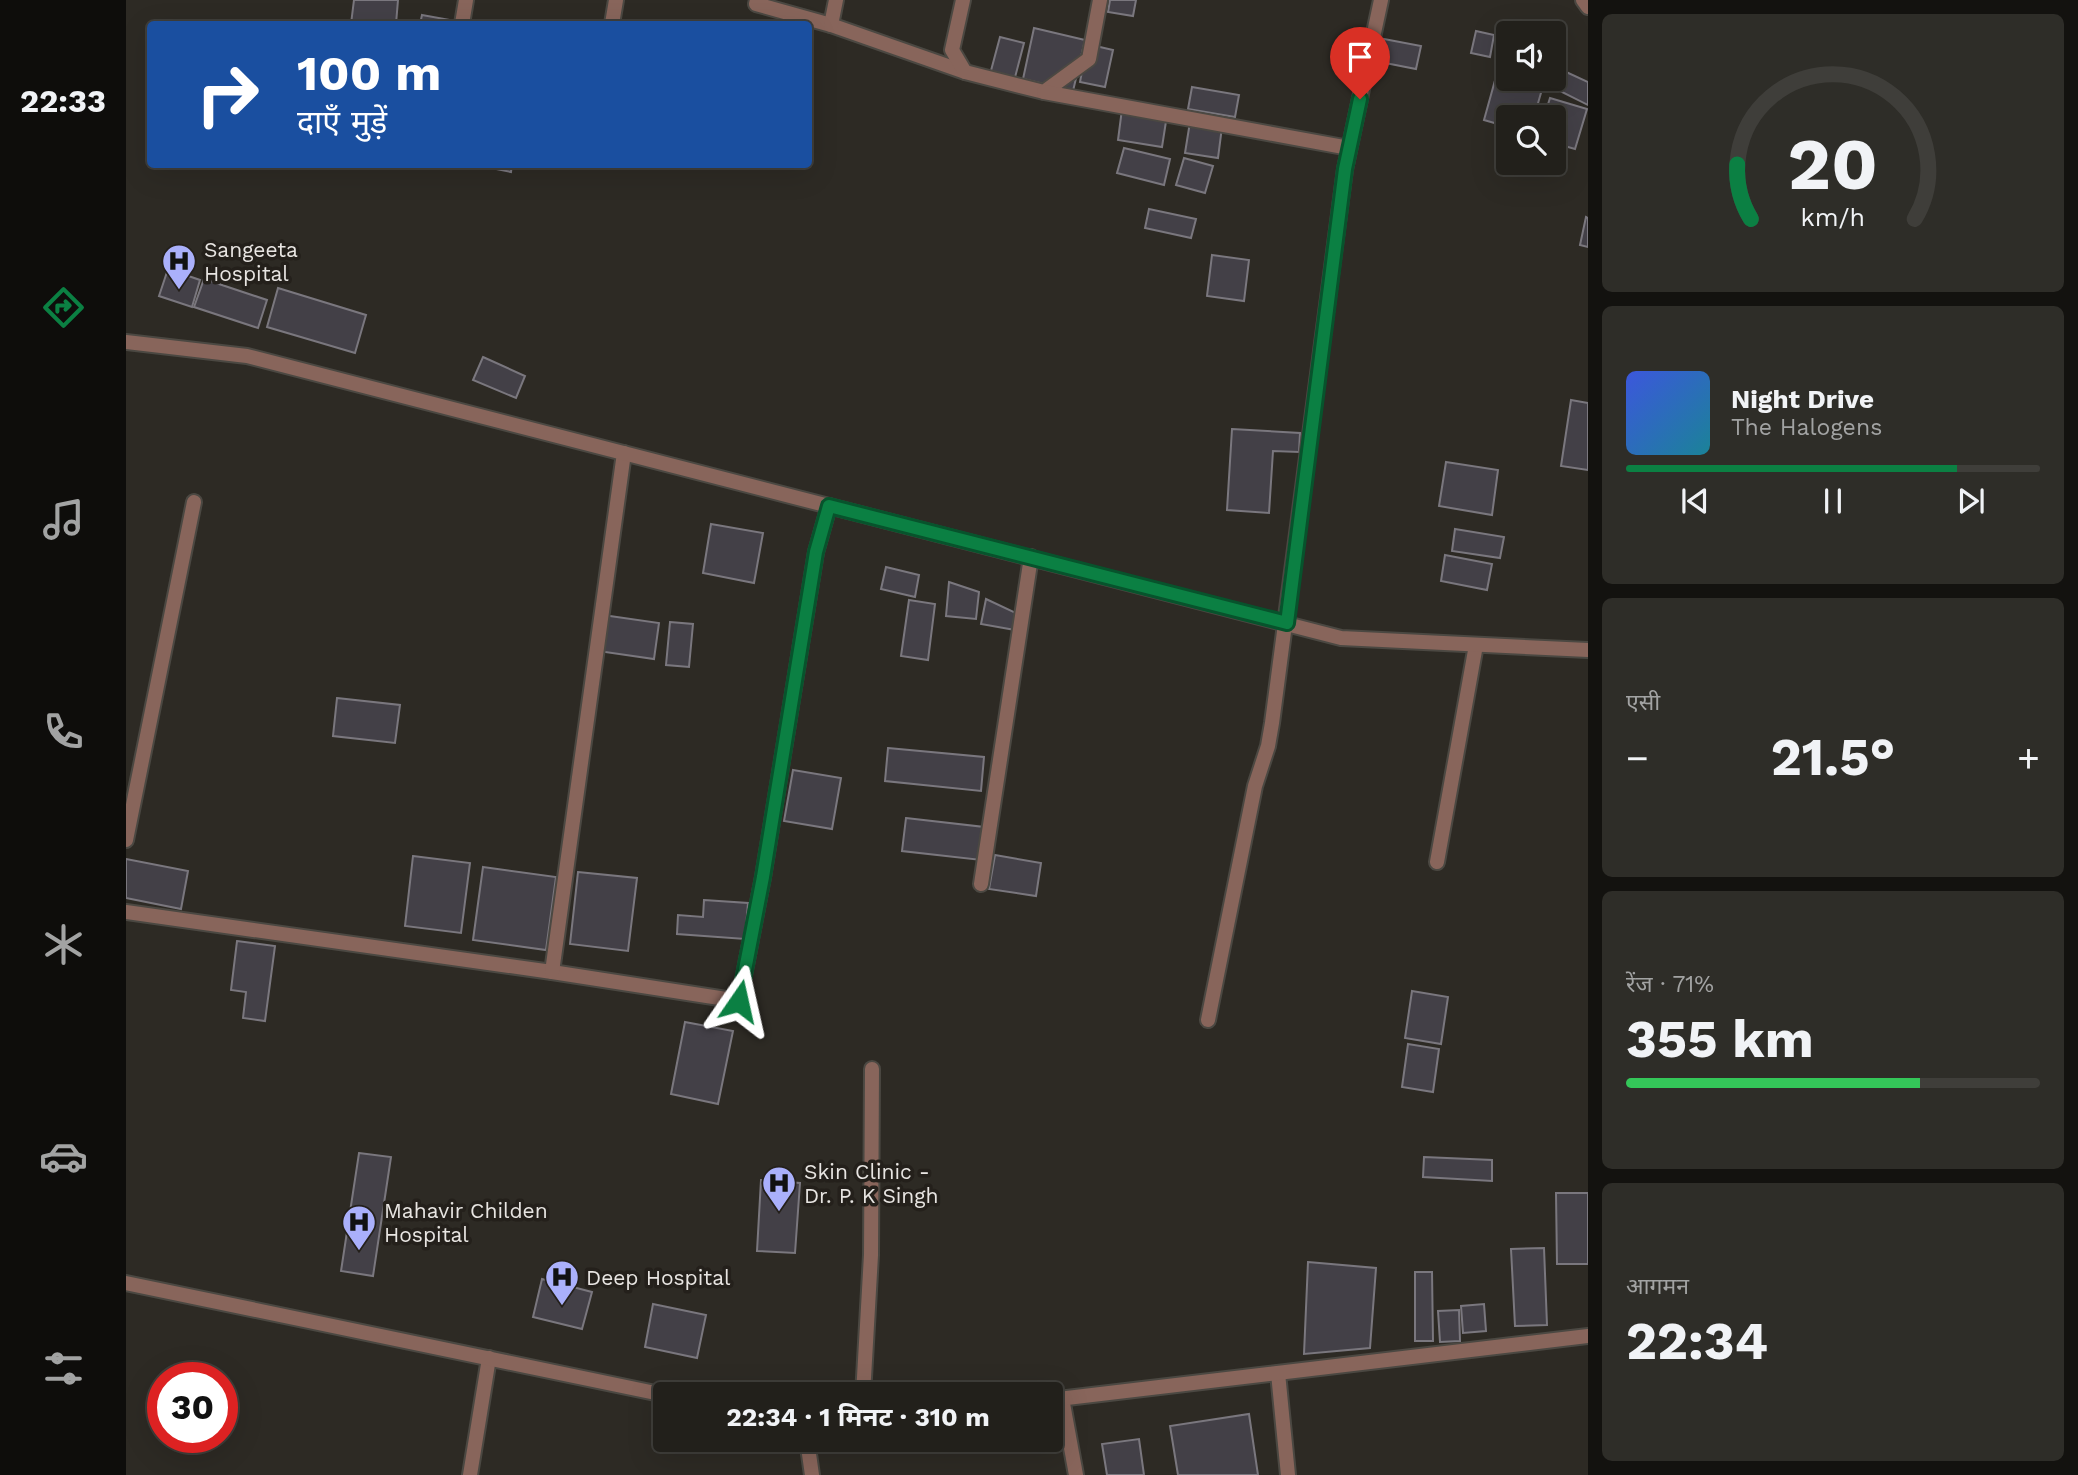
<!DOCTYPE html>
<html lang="hi">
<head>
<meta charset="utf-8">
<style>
	body { margin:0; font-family:"Work Sans","Noto Sans Devanagari",sans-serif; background:#2e2d28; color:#f1f3f6; height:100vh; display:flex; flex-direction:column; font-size:26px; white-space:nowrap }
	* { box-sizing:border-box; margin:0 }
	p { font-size:23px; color:#a2a3a3 }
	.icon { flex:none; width:38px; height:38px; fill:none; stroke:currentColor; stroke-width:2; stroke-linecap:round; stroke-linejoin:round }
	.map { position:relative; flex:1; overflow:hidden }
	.drawer { display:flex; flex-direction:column; gap:14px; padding:14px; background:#13120f; width:490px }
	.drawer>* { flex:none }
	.banner { position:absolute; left:21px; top:21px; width:665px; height:147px; border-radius:7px; box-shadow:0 7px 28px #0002,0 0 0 2px #3f3e3a; background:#1a4fa0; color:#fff; overflow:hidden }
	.controls { position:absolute; left:1370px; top:21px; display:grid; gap:14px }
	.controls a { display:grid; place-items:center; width:70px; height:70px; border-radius:7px; background:#22201b; box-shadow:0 7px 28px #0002,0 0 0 2px #3f3e3a; font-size:35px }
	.speed { position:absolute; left:21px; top:1362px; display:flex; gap:14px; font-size:35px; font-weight:700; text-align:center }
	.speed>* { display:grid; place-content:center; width:91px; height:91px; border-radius:50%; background:#22201b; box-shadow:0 7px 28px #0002,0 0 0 2px #3f3e3a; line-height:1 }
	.speed .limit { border:10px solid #d22; background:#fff; color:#111 }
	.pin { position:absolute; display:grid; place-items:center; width:60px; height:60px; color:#fff; margin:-72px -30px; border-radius:50% 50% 50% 0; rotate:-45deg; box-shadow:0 0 7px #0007 }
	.pin .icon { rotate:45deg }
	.me { position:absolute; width:77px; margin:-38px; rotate:11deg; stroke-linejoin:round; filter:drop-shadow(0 0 5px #0008) }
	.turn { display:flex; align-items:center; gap:24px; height:147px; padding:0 35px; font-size:32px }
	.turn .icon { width:91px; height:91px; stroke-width:2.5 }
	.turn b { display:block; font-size:49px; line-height:60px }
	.big { font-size:52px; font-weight:700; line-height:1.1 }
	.drawer .widget { flex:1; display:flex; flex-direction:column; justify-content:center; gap:10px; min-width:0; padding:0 24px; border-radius:10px; background:#2e2d28 }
	.drawer .dial { align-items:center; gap:0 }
	.dial svg { height:182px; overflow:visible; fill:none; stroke:#3f3e3a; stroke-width:7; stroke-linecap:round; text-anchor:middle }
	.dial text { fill:#f1f3f6; stroke:none }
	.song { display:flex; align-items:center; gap:21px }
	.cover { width:84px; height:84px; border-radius:10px; background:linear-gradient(135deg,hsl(230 70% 55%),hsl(190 70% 35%)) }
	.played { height:7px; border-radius:4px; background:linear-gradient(90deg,#0b8043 80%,#3f3e3a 80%) }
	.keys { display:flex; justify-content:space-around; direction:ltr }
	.heat { display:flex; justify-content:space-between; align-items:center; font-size:38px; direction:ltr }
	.charge { height:10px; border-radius:5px; background:linear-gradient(90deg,#34c759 71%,#3f3e3a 0) }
	.trip { position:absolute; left:527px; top:1382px; width:410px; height:70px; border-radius:7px; background:#22201b; box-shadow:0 7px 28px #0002,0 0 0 2px #3f3e3a; font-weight:700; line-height:70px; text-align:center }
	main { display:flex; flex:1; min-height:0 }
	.dock { display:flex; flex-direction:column; width:126px; justify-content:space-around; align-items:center; background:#0e0d0b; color:#a2a3a3 }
	.dock .icon { width:49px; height:49px }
	.dock .selected { color:#0b8043 }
	.dock b { font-size:32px; color:#f1f3f6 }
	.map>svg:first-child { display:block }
</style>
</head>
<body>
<main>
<nav class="dock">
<b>22:33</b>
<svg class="icon selected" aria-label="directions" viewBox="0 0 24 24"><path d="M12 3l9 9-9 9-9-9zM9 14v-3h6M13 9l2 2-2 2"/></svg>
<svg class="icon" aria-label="music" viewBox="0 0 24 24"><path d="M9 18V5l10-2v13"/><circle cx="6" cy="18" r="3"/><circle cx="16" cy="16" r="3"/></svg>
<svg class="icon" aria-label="phone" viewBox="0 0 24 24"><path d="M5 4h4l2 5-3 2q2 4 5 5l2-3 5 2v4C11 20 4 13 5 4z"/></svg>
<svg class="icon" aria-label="climate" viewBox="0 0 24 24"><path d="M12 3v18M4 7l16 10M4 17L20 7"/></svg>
<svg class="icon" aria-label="car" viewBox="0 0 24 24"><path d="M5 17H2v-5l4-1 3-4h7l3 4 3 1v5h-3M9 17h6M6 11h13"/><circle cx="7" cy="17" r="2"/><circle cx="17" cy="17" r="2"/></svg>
<svg class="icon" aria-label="filters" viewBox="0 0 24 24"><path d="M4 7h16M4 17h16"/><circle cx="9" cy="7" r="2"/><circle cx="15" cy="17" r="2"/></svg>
</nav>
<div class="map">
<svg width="1462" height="1475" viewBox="0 0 1462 1475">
	<rect width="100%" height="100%" fill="#2d2a24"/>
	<g fill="#434047" stroke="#7a777e" stroke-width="2">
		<polygon points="228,0 272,0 270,24 225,24"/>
		<polygon points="984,0 1010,0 1007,16 982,12"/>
		<polygon points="296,15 324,20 323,24 294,24"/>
		<polygon points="908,28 959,40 947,91 897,79"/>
		<polygon points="1350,31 1368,35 1364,57 1345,53"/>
		<polygon points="874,37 898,43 887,85 863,78"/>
		<polygon points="1258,39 1295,46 1290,69 1254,62"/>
		<polygon points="961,44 987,50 979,87 954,82"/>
		<polygon points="1373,66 1382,68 1382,79 1419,79 1408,117 1382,117 1382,127 1358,120"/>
		<polygon points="1438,71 1462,82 1462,105 1430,89"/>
		<polygon points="1066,87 1113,95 1109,117 1062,109"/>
		<polygon points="1424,98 1461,109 1449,149 1428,143 1428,117 1418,117"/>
		<polygon points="996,109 1041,115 1036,147 992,140"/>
		<polygon points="1064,122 1096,127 1092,158 1059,153"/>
		<polygon points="998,148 1044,159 1038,185 991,173"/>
		<polygon points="1058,158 1087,166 1079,193 1050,185"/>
		<polygon points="345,164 386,164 385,172"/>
		<polygon points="1023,209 1070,219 1065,238 1019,228"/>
		<polygon points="1460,217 1462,218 1462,247 1454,245"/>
		<polygon points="1086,255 1123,260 1118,301 1081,296"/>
		<polygon points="42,269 74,280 66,307 33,296"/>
		<polygon points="78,279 141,300 132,328 68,307"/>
		<polygon points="152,288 240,315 229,353 141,327"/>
		<polygon points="357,357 399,376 390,398 347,380"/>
		<polygon points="1445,400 1462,403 1462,470 1435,466"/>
		<polygon points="1106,429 1174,433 1173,452 1147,451 1143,513 1101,510"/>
		<polygon points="1320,462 1372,470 1366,515 1313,506"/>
		<polygon points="585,524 637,533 628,583 577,573"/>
		<polygon points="1329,529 1378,537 1374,558 1326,551"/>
		<polygon points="1319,555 1366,564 1361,590 1315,581"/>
		<polygon points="760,567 793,575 789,597 755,589"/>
		<polygon points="823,582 853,592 850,619 820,616"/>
		<polygon points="860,599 890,613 889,630 855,624"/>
		<polygon points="783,600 809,604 802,660 775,656"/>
		<polygon points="477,615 533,623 528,659 472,651"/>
		<polygon points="544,622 567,624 563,667 540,665"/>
		<polygon points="211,698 274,705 269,743 207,736"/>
		<polygon points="762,748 858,757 855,791 759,781"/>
		<polygon points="667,770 715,778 706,829 658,821"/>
		<polygon points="780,818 858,827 855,860 776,851"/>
		<polygon points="869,855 915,863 910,896 863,889"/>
		<polygon points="287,856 344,863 335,933 279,926"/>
		<polygon points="0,859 62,871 55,909 0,898"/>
		<polygon points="357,867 430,877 420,950 347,940"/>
		<polygon points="452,872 511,878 502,951 444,944"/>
		<polygon points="578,900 622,903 619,939 551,934 552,915 577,917"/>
		<polygon points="111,941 149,946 139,1021 117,1018 120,992 105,990"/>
		<polygon points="1286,991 1322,997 1315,1044 1279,1038"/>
		<polygon points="559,1022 607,1031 592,1104 545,1094"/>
		<polygon points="1282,1044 1313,1049 1307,1092 1276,1087"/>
		<polygon points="233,1153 265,1157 247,1276 215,1271"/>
		<polygon points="1298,1157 1366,1160 1366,1181 1297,1177"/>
		<polygon points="635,1180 674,1183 669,1253 631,1251"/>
		<polygon points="1430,1193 1462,1193 1462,1264 1431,1264"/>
		<polygon points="1418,1248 1421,1325 1389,1326 1385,1249"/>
		<polygon points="1182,1262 1250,1268 1244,1348 1178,1354"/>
		<polygon points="1289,1272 1306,1272 1307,1341 1289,1341"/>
		<polygon points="416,1279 466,1292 456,1329 407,1317"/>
		<polygon points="527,1304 580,1315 571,1358 519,1347"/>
		<polygon points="1358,1304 1360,1331 1337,1333 1335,1306"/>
		<polygon points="1333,1310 1334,1341 1314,1342 1312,1311"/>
		<polygon points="1123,1414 1132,1475 1052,1475 1044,1426"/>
		<polygon points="1013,1439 1018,1475 981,1475 976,1444"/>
	</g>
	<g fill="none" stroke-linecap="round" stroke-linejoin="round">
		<g stroke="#4b4842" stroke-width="18">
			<g id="minor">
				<polyline points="631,0 630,4 705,25 839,72"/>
				<polyline points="837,0 826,50 839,72 918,92 963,59 974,0"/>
				<polyline points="336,24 340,0"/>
				<polyline points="486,24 490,0"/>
				<polyline points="705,25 710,0"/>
				<polyline points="918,92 1223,148"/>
				<polyline points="0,840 68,502"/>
				<polyline points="1311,862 1350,645"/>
				<polyline points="855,884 905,557"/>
				<polyline points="0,912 426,972 613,1001 637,877 690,552 703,506"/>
				<polyline points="426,972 498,453"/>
				<polyline points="1082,1020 1129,786 1142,746 1146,723 1219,169 1255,0"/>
				<polyline points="1152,1373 1162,1475"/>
				<polyline points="737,1395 745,1255 746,1069"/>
				<polyline points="936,1398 950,1475"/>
				<polyline points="681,1440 686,1475"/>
				<polyline points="344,1475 363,1358"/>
			</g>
		</g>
		<g stroke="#4b4842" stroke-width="18">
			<g id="tertiary">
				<polyline points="1457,0 1462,7"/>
				<polyline points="0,342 121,356 1215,638 1462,650"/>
				<polyline points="0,1283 539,1395"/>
				<polyline points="924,1400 1462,1336"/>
			</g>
		</g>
		<use href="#minor" stroke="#88655b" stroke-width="14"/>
		<use href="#tertiary" stroke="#88655b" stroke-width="14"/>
	</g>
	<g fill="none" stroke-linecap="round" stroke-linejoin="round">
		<g stroke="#07532c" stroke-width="18">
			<polyline id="route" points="613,1001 637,877 690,552 703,506 1161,623 1219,169 1234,99"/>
		</g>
		<use href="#route" stroke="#0b8043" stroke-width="12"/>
	</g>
	<defs>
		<g id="hospital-pin" transform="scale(1.75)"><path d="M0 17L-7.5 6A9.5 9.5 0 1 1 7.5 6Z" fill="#aab0fb" stroke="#24201b"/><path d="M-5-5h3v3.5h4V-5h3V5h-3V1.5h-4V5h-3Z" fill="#111"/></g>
	</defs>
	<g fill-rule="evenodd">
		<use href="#hospital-pin" x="53" y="261"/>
		<use href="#hospital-pin" x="653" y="1183"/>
		<use href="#hospital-pin" x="233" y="1222"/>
		<use href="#hospital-pin" x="436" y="1277"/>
	</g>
	<g text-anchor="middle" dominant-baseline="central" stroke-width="7" stroke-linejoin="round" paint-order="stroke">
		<g font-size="21" fill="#e8e5e2" stroke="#24201b" text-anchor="start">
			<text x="78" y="249">Sangeeta<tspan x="78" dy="24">Hospital</tspan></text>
			<text x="678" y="1171">Skin Clinic -<tspan x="678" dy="24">Dr. P. K Singh</tspan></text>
			<text x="258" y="1210">Mahavir Childen<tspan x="258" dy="24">Hospital</tspan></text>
			<text x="460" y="1277">Deep Hospital</text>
		</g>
	</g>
</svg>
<div class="controls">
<a><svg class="icon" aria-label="sound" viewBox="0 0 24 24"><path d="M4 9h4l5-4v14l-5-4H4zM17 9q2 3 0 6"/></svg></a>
<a><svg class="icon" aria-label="search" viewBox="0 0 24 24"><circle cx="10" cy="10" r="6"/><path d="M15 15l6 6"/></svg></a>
</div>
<div class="speed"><div class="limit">30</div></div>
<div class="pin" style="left:1234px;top:99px;background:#d93025"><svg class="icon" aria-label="arrive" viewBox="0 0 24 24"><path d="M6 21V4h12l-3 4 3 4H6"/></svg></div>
<svg class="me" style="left:613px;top:1001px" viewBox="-20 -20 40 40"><path d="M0-17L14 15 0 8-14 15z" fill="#0b8043" stroke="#fff" stroke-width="4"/></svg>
<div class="trip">22:34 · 1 मिनट · 310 m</div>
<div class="banner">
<div class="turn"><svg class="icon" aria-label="right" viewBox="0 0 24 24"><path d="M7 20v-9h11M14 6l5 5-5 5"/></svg><div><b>100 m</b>दाएँ मुड़ें</div></div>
</div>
</div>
<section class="drawer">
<div class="widget dial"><svg viewBox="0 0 100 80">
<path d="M14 69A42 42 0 1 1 86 69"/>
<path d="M14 69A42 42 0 0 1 8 45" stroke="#0b8043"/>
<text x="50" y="56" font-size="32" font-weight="700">20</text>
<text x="50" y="72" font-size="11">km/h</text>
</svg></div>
<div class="widget">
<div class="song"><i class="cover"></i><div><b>Night Drive</b><p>The Halogens</p></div></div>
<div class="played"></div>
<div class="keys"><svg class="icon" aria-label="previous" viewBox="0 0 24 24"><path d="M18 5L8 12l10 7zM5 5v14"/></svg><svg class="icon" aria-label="pause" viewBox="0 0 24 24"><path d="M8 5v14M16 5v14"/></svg><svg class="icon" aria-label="next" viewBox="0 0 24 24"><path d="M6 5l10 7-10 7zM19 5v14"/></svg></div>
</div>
<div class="widget"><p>एसी</p>
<div class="heat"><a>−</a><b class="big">21.5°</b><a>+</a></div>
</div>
<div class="widget"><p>रेंज · 71%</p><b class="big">355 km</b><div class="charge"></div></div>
<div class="widget"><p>आगमन</p><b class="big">22:34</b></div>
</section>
</main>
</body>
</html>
